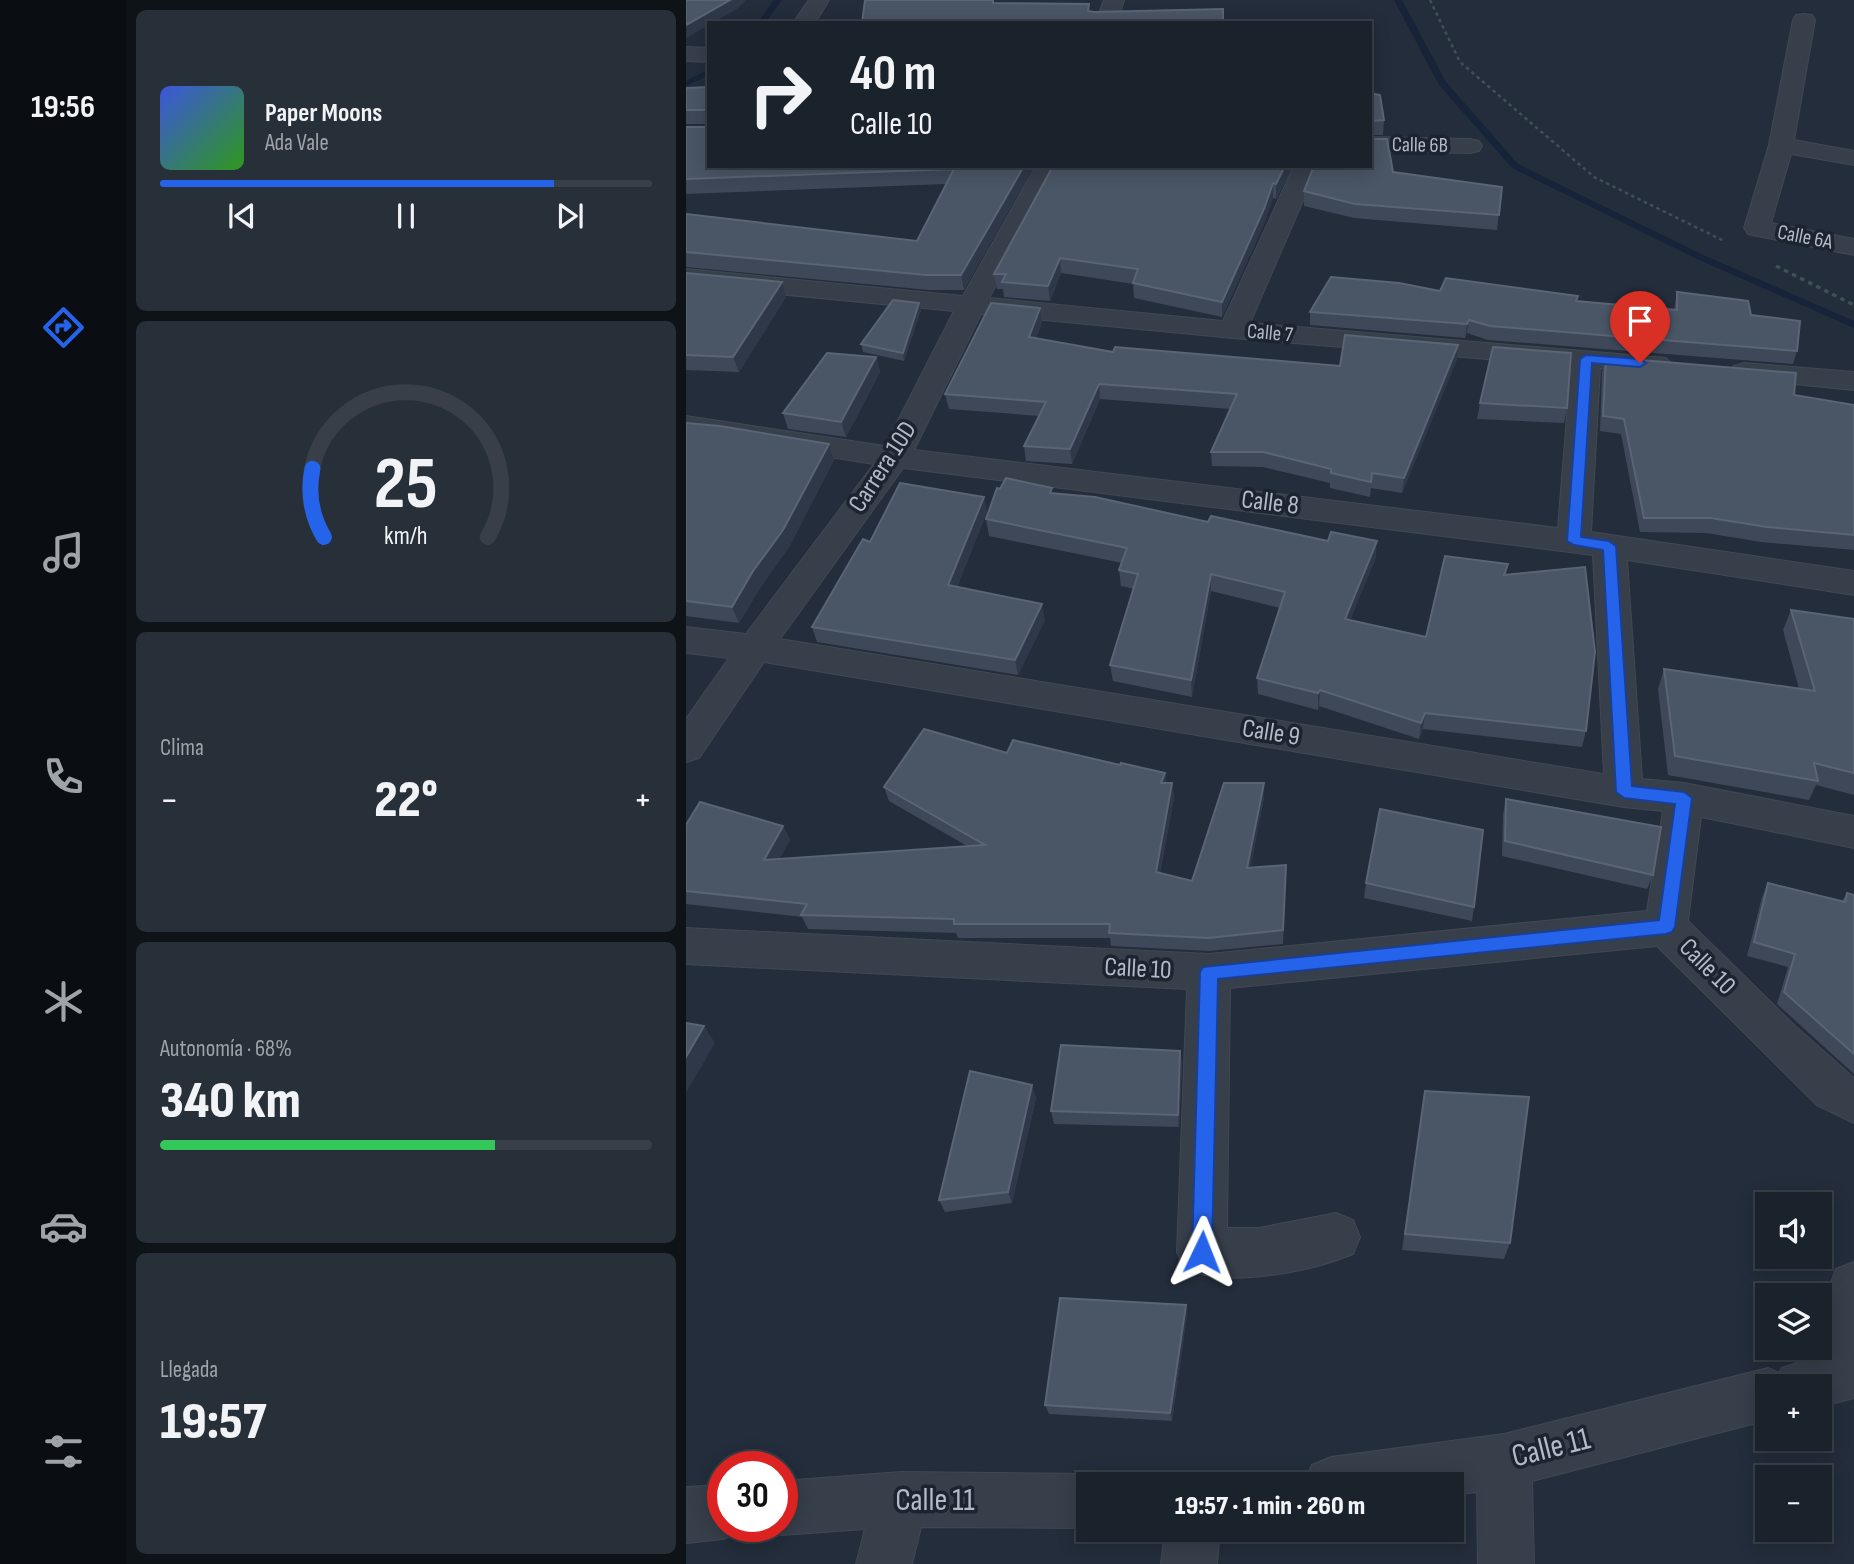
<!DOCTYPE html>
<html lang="es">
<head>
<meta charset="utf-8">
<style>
	body { margin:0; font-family:"Sofia Sans Condensed",sans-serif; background:#272f38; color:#f1f3f6; height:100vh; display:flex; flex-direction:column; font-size:26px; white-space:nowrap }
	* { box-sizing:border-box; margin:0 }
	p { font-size:23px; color:#9fa4a9 }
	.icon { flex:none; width:38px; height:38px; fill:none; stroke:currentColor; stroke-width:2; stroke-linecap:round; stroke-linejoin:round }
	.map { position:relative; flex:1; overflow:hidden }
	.panel { display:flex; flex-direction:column; gap:10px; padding:10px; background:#0e1318; width:560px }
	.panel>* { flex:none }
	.banner { position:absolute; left:21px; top:21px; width:665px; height:147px; border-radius:0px; box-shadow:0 4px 18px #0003,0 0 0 2px #383f48; background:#1a222c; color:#f1f3f6; overflow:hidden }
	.tools { position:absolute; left:1069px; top:1192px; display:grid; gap:14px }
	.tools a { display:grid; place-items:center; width:77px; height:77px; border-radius:0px; background:#1a222c; box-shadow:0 4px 18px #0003,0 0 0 2px #383f48; font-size:35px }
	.speed { position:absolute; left:21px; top:1451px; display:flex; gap:14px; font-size:35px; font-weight:700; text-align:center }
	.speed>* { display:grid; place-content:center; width:91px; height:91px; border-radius:50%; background:#1a222c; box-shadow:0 4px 18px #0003,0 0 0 2px #383f48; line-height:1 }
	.speed .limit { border:10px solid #d22; background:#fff; color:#111 }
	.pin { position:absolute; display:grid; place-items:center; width:60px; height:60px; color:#fff; margin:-72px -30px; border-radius:50% 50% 50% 0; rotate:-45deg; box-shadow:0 0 7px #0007 }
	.pin .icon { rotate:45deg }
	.me { position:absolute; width:77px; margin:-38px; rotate:2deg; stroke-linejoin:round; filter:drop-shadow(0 0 5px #0008) }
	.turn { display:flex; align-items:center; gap:24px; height:147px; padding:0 28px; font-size:32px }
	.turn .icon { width:91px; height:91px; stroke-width:2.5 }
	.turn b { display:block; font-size:49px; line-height:60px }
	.big { font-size:52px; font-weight:800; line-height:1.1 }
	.panel .tile { flex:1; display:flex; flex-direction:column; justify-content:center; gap:10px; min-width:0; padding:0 24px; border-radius:10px; background:#272f38 }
	.panel .dial { align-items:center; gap:0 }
	.dial svg { height:182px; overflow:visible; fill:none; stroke:#383f48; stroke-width:7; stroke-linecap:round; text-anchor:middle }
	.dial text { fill:#f1f3f6; stroke:none }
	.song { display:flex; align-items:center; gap:21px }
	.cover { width:84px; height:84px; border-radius:10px; background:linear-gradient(135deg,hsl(230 70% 55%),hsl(110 70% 35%)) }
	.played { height:7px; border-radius:4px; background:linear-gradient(90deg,#2563eb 80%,#383f48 80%) }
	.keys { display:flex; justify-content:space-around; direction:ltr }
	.heat { display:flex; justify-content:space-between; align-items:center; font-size:38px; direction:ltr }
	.charge { height:10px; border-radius:5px; background:linear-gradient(90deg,#34c759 68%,#383f48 0) }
	.trip { position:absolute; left:390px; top:1472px; width:388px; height:70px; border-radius:0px; background:#1a222c; box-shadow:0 4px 18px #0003,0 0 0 2px #383f48; font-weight:800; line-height:70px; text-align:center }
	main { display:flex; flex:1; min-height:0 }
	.tab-bar { display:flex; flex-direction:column; width:126px; justify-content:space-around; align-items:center; background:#0a0e12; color:#9fa4a9 }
	.tab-bar .icon { width:49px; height:49px }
	.tab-bar .selected { color:#2563eb }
	.tab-bar b { font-size:32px; color:#f1f3f6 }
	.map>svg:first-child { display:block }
</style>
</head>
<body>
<main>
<nav class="tab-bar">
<b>19:56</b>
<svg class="icon selected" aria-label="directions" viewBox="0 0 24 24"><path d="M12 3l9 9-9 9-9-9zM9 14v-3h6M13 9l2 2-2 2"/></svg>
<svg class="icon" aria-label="music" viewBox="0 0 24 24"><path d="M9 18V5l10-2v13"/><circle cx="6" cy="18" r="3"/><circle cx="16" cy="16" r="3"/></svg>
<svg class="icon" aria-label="phone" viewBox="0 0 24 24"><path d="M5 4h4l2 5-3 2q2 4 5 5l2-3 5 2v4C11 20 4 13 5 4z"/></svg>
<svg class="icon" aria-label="climate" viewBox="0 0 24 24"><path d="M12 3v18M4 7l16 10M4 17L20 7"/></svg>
<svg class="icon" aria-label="car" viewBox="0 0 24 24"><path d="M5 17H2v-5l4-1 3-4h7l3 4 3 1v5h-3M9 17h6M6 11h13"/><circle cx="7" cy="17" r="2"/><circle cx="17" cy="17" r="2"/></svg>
<svg class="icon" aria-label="filters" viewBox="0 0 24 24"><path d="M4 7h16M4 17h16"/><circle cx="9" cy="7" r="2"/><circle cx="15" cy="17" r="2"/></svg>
</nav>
<section class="panel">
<div class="tile">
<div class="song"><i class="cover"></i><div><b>Paper Moons</b><p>Ada Vale</p></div></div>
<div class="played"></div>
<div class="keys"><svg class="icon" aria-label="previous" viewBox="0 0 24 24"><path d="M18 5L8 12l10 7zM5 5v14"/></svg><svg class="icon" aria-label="pause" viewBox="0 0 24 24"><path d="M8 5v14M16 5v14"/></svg><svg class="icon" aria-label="next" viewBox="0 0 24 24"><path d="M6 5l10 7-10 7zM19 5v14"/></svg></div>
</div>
<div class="tile dial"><svg viewBox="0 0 100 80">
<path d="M14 69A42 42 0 1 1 86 69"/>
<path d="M14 69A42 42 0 0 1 9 39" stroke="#2563eb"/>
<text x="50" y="56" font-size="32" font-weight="700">25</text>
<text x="50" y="72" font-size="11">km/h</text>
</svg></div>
<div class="tile"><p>Clima</p>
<div class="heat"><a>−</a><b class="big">22°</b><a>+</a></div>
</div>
<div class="tile"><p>Autonomía · 68%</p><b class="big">340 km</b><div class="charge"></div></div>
<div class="tile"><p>Llegada</p><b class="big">19:57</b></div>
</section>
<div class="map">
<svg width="1168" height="1564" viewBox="0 0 1168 1564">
	<rect width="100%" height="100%" fill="#232d3b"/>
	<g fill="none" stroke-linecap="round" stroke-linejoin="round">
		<g fill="#172338" fill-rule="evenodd">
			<polygon points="88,0 96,0 79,23 71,23"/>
			<polygon points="708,0 716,0 760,82 832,164 1015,254 1168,321 1168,328 1009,258 826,168 753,85"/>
			<polygon points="23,69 23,75 0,86 0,81"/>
		</g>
		<g stroke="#404854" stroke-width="2">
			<g id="street">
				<polygon points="123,0 143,0 129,23 107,23"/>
				<polygon points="418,0 438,0 431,23 409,23"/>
				<polygon points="1118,14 1126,15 1129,20 1108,140 1168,151 1168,165 1105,154 1085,223 1168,239 1168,255 1071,236 1062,234 1058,228 1083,145 1107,20 1110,15"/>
				<polygon points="0,47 23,48 23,62 0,61"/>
				<polygon points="684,137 784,139 793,141 796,146 793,151 784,153 684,151"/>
				<path d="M350,166H374L303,298L537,321L608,166H632L564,323L980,358L985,364L980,370L970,373L914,368L905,532L1168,571V595L941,560L956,779L998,783L1168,816V848L1015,817L1002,921L1108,1025L1168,1078V1123L1131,1105L971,946L544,988L541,1228H573L650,1213L667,1220L674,1237L667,1254C623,1272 543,1288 499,1269L491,1252L501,989L0,964V928L523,954L961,911L977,811L938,807L78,662L13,758L0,762V719L43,658L0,653V627L60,634L188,464L0,434V416L199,446L268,311L0,285V269L277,296ZM295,314L547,338L885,366L872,528L228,450ZM217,468L907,555L918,774L94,639Z"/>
				<polygon points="1058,363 1168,372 1168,390 1048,378 1043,372 1048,366"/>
				<path d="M1168,1262V1398L1134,1407V1386H1082V1420L846,1481L848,1564H792L791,1492L766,1495V1484H618L626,1465L645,1457L818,1434L1082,1368L1093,1373L1096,1368L1147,1351C1136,1324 1139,1296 1150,1269Z"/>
				<polygon points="215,1472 402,1474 422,1484 402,1484 402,1528 235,1527 226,1564 170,1564 179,1529 96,1535 76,1526 96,1526 96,1481"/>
				<polygon points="37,1485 37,1526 59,1526 56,1531 37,1539 0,1543 0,1487"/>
				<polygon points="479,1530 534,1530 531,1564 475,1564"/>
			</g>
		</g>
		<polyline stroke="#3e5154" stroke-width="2.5" stroke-dasharray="3.5 3.5" stroke-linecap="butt" points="744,0 774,62 908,177 1038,241"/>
		<polyline stroke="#3e5154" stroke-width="3.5" stroke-dasharray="4.5 4.5" stroke-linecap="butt" points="1090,266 1168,305"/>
		<use href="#street" fill="#373f4b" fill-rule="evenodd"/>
	</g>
	<g fill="#3e4859">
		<polygon points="23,87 23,166 348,166 278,290 243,290 0,267 0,214 231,241 260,184 0,194 0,127 20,127 20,124 0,124 0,88"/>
		<polygon points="684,93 698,120 697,135 684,135"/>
		<polygon points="607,166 590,199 587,198 578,224 536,317 448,298 447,284 375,273 364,301 318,297 317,289 311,289 308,274"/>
		<polygon points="707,172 816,187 811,230 668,218 618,206 618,191"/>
		<polygon points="0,273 96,282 100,297 53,372 0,370"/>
		<polygon points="754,291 988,309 991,292 1065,315 1111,351 1107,364 802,340 781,333 779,338 624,325 624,312"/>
		<polygon points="233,303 235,310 218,361 177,352 175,344"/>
		<polygon points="354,308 356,322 350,339 427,352 654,366 771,359 716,493 685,488 684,497 644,488 644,483 577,467 526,466 525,452 545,409 414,399 386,464 340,461 338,446 353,416 263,409 259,394"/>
		<polygon points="190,357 194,372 160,437 102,429 97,413"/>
		<polygon points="920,357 1108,395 1168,405 1168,550 1075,542 1020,533 954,532 935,434 914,431 916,372"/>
		<polygon points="794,403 881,408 878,423 791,419"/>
		<polygon points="0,423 143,444 148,460 103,547 74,588 53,623 0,616"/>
		<polygon points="367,494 690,557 664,620 740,637 822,564 820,575 900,731 896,747 737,729 733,739 633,706 632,710 572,694 571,678 594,608 525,591 506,697 427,681 424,665 448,589 435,586 433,570 436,563 303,536 300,519"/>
		<polygon points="301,512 271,587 359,620 332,675 131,642 126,627 184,542"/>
		<polygon points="1105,610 1168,619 1168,795 1130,785 1123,800 982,775 972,689 978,669 1113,689 1097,630"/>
		<polygon points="321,753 434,765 479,773 480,783 486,783 488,798 474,873 506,881 578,797 564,868 600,865 597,944 523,951 425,946 424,938 272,938 270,933 122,929 116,917 0,904 0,825 97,826 104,840 93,859 281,846 203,801 198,787"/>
		<polygon points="820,799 967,875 961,889 816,856 817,814"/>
		<polygon points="680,883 788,907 786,921 678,898"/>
		<polygon points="1082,883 1156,901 1161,893 1168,895 1168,1074 1091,1004 1102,967 1061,956 1076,897"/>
		<polygon points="494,1051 496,1063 493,1127 368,1124 365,1111"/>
		<polygon points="346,1085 350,1098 326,1203 259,1212 253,1200"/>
		<polygon points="739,1091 824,1243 818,1259 716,1250"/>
		<polygon points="500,1305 501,1315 486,1421 363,1414 359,1405"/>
	</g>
	<g fill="#2e3848">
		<polygon points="44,0 60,0 51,9 26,23 23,23 23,25 0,38 0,25"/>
		<polygon points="338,166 348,166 278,290 275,275"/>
		<polygon points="599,166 607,166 590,199 590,184"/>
		<polygon points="587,183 587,198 578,224 536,317 536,302"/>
		<polygon points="374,258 375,273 364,301 362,286"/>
		<polygon points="96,282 100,297 53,372 47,357"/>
		<polygon points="233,303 235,310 218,361 217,353"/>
		<polygon points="354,308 356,322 345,352 343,337"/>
		<polygon points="783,320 781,333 779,338 781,324"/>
		<polygon points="772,345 771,359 716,493 718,478"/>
		<polygon points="190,357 194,372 160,437 155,422"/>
		<polygon points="413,384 414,399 386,464 384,449"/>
		<polygon points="143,444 148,460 103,547 74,588 53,623 46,607"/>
		<polygon points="298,497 301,512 266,600 262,585"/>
		<polygon points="691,541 690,557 658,636 659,619"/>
		<polygon points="525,574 525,591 506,697 505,680"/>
		<polygon points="356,604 359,620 332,675 329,660"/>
		<polygon points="634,690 633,706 632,710 632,693"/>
		<polygon points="739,713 737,729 733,739 735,723"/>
		<polygon points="479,773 481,788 475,783"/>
		<polygon points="486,783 488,798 471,886 470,872"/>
		<polygon points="578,783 578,797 562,883 561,868"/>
		<polygon points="97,826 104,840 85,875 78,860"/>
		<polygon points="18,1026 29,1043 0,1093 0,1057"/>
		<polygon points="494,1051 496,1063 493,1127 492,1115"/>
		<polygon points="346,1085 350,1098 326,1203 322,1192"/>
		<polygon points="500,1305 501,1315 486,1421 484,1413"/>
	</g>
	<g fill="#4a5565" stroke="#5a6474" stroke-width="2">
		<polygon points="0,0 44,0 0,25"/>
		<polygon points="179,0 307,0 307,3 403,4 402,11 408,12 537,9 537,23 176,23"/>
		<polygon points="23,87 23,166 338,166 275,275 240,275 0,252 0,214 231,241 268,169 0,179 0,127 20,127 20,110 0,110 0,88"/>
		<polygon points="684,93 694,95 698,120 684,121"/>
		<polygon points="684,139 701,139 707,172 816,187 813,215 669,204 618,191 628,166 684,166"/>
		<polygon points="367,166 599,166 590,184 587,183 578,209 536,302 447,283 452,269 374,258 362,286 316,282 320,274 308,274"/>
		<polygon points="0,273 96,282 47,357 0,355"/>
		<polygon points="645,277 713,283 754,291 760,278 892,296 890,301 991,310 991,292 1062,301 1065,315 1114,321 1111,351 804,326 783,320 781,324 624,312"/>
		<polygon points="207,300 233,303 217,353 175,344"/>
		<polygon points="305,303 354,308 343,337 427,352 429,347 654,366 659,335 772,345 718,478 686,473 685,482 645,473 645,469 577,452 525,452 551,394 413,384 384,449 338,446 360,402 259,394"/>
		<polygon points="807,347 885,353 881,408 794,403"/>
		<polygon points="141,353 190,357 155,422 97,413"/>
		<polygon points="920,357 1110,373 1108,395 1168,405 1168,535 1081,527 1025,518 958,518 938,419 917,416"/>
		<polygon points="0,423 34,426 143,444 97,530 67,571 46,607 0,601"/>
		<polygon points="320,478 366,488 364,493 409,497 522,522 525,516 642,541 645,532 691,541 659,619 740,637 759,556 822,564 818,575 899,567 909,652 900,731 739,713 735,723 634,690 632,693 571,678 599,592 525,574 505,680 424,665 452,574 433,570 441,548 300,519 311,488 314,489"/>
		<polygon points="214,483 298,497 262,585 356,604 329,660 126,627 177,539 184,542"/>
		<polygon points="1105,610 1168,619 1168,773 1128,763 1132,781 989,756 978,669 1129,691"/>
		<polygon points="238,729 321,753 327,740 434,765 435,763 479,773 475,783 486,783 470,872 506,881 538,783 578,783 561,868 600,865 597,930 522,938 423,933 424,924 268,924 268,919 115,915 121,904 0,891 0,825 14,802 97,826 78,860 299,845 198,787"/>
		<polygon points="820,799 975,827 967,875 819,841"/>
		<polygon points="694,809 797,830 788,907 680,883"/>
		<polygon points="1082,883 1159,902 1161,893 1168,895 1168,1054 1098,992 1109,954 1068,942"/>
		<polygon points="0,1023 18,1026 0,1057"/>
		<polygon points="375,1045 494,1051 492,1115 365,1111"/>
		<polygon points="284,1071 346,1085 322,1192 253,1200"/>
		<polygon points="739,1091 843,1097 824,1243 719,1234"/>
		<polygon points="374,1298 500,1305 484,1413 359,1405"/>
	</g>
	<polygon fill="#2563eb" stroke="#184099" stroke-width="2" points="900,355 954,359 960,363 954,367 906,363 895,537 923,541 930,546 946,786 998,792 1006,798 989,927 986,932 980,934 532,979 526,1252 523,1259 516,1262 509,1259 506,1252 514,972 517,967 973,920 989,804 938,798 930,792 917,550 888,545 881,541 894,359"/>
	<g text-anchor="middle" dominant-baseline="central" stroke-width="7" stroke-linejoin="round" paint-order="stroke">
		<g font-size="21" fill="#b2b9c7" stroke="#1c2430">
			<text transform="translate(734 145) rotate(1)">Calle 6B</text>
			<text transform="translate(1119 237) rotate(11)">Calle 6A</text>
			<text transform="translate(584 333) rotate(5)">Calle 7</text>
		</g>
		<g font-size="26" fill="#b2b9c7" stroke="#1c2430">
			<text transform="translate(197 467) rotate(-57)">Carrera 10D</text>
			<text transform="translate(584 503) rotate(7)">Calle 8</text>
			<text transform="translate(585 733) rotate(9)">Calle 9</text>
			<text transform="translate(1021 967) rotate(45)">Calle 10</text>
			<text transform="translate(452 969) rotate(3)">Calle 10</text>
		</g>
		<g font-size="32" fill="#b2b9c7" stroke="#1c2430">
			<text transform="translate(865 1448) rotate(-14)">Calle 11</text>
			<text x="249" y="1500">Calle 11</text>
		</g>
	</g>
</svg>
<div class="tools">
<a><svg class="icon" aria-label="sound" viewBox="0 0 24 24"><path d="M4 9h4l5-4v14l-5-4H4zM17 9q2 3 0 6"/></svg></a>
<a><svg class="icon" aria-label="layers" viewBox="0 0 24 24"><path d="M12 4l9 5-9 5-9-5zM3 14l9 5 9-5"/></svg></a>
<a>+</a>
<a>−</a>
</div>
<div class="speed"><div class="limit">30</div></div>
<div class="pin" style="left:954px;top:363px;background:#d93025"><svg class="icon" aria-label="arrive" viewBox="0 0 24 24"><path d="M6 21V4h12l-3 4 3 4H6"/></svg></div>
<svg class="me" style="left:516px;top:1252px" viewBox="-20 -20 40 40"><path d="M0-17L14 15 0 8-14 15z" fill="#2563eb" stroke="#fff" stroke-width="4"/></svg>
<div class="trip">19:57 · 1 min · 260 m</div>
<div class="banner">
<div class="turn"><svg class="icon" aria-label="right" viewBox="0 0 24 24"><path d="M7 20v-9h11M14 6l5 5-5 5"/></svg><div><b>40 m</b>Calle 10</div></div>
</div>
</div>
</main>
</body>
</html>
